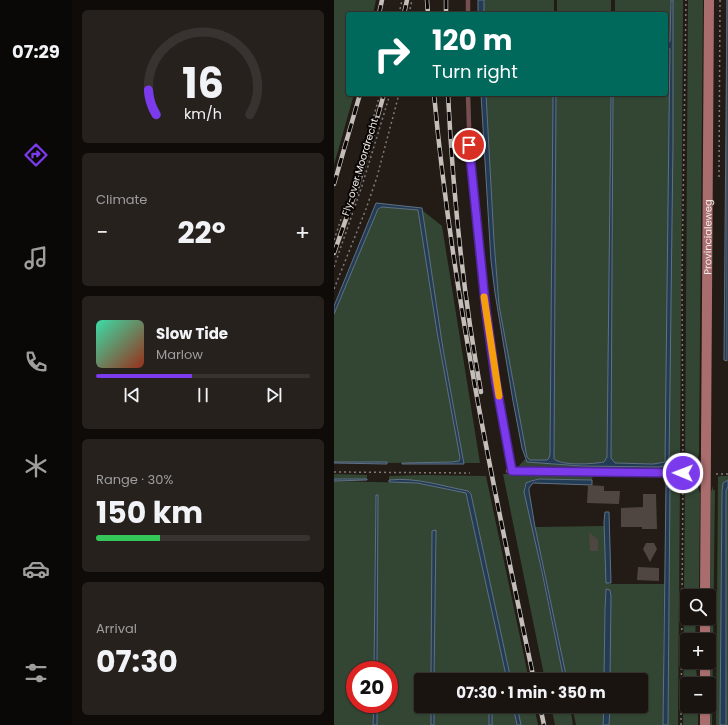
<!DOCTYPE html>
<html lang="en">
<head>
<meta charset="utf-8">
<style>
	body { margin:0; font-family:Poppins,sans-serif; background:#27211e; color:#f1f3f6; height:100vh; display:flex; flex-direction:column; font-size:15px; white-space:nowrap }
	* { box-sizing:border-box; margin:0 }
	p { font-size:13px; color:#9f9e9f }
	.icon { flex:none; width:22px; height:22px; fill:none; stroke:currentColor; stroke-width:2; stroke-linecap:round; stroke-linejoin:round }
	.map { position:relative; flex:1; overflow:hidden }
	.drawer { display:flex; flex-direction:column; gap:10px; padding:10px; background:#0e0b09; width:262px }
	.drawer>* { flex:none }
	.hud { position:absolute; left:12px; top:12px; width:322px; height:84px; border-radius:4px; box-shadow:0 1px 3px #0004,0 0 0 1px #383330; background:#00695c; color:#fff; overflow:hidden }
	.tools { position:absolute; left:346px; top:589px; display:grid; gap:8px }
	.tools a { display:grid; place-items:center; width:36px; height:36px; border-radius:4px; background:#1a1410; box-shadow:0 1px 3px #0004,0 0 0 1px #383330; font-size:20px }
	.speed { position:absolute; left:12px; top:661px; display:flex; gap:8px; font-size:20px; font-weight:700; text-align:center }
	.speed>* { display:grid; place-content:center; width:52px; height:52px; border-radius:50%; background:#1a1410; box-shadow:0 1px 3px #0004,0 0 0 1px #383330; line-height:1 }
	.speed .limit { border:6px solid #d22; background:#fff; color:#111 }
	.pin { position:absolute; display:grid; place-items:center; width:34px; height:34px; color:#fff; margin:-17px; border:2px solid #fff; border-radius:50%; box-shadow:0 1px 4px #0007 }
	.me { position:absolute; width:44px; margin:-22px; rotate:271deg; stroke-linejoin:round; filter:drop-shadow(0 0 3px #0008) }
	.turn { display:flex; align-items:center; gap:14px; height:84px; padding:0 20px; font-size:18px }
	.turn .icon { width:52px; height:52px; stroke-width:2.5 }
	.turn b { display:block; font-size:28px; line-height:34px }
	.big { font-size:30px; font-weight:700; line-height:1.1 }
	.drawer .widget { flex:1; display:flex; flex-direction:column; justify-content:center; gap:6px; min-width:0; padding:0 14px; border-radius:6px; background:#27211e }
	.drawer .dial { align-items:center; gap:0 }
	.dial svg { height:104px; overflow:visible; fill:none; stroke:#383330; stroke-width:7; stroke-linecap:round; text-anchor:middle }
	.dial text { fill:#f1f3f6; stroke:none }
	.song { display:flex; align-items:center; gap:12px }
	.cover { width:48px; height:48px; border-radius:6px; background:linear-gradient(135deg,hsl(160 70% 55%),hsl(10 70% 35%)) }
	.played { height:4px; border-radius:2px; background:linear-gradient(90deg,#7c3aed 45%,#383330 45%) }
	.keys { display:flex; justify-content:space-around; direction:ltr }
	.heat { display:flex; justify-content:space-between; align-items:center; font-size:22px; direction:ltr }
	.charge { height:6px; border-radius:3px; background:linear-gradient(90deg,#34c759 30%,#383330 0) }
	.trip { position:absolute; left:80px; top:673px; width:234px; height:40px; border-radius:4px; background:#1a1410; box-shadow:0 1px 3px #0004,0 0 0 1px #383330; font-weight:700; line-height:40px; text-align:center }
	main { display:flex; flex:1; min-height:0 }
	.tab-bar { display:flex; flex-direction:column; width:72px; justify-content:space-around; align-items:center; background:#0a0806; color:#9f9e9f }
	.tab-bar .icon { width:28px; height:28px }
	.tab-bar .on { color:#7c3aed }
	.tab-bar b { font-size:18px; color:#f1f3f6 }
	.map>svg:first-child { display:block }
</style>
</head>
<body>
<main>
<nav class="tab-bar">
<b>07:29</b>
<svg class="icon on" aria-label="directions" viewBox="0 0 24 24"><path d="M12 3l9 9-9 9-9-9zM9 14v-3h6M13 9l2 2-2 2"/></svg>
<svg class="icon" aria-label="music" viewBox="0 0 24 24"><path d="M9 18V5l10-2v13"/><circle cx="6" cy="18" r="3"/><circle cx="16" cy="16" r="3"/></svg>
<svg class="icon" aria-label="phone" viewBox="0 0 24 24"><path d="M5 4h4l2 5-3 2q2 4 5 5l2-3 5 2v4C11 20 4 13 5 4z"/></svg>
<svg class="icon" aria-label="climate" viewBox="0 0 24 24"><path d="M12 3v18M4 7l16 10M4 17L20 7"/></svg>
<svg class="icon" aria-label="car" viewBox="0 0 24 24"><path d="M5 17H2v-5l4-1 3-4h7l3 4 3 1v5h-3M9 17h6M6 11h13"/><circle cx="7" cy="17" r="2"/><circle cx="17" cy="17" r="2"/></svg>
<svg class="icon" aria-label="filters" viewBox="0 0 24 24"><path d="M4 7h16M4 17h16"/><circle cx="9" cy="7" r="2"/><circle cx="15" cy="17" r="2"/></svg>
</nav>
<section class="drawer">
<div class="widget dial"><svg viewBox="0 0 100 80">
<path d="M14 69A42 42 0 1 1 86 69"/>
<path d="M14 69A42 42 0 0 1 8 50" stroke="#7c3aed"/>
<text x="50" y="56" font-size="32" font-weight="700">16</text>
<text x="50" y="72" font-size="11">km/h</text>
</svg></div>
<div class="widget"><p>Climate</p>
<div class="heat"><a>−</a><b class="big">22°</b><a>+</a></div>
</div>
<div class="widget">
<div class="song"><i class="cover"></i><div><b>Slow Tide</b><p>Marlow</p></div></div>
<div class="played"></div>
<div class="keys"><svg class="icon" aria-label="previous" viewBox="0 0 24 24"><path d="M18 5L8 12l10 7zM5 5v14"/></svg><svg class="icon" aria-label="pause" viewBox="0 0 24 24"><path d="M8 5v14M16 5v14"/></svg><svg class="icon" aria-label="next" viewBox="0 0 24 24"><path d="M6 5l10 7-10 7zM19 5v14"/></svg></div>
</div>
<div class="widget"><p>Range · 30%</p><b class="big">150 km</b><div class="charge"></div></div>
<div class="widget"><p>Arrival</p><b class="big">07:30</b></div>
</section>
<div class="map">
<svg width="394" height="725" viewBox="0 0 394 725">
	<rect width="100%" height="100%" fill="#231b16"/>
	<g fill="#334633">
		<polygon points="0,0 42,0 39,14 14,14 14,94 20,94 0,165"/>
		<rect x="150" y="0" width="70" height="14"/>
		<rect x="223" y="0" width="54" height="14"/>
		<polygon points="281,0 337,0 336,41 332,44 332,14 281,14"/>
		<polygon points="339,0 349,0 346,471 306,472 184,467 191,459 193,462 247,466 334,466"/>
		<polygon points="354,0 369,0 365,453 362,467 353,470 353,466 351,465"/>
		<polygon points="332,46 336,49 336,55 335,122 332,459 331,462 327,464 281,463 277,458 279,94 332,94"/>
		<polygon points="152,94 219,94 216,454 215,458 213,460 195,460 193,457 165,305 160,241"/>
		<path d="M222,94H278L273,457L270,462C259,464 228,466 220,459L219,455Z"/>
		<polygon points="48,207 84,210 103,332 126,458 125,461 118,462 53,463 53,462 0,462 0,314 43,211"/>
		<polygon points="88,210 108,226 146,463 130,463 109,349"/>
		<path d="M195,473L259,474L258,480L205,479C198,480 192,481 190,488L230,680H211L169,474Z"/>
		<polygon points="0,474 33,475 33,479 0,479"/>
		<polygon points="89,475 152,476 195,680 177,680 137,494 89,481 55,480 55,476"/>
		<polygon points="332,475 345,475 346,477 344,725 334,725 336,484 334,481 332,484"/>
		<polygon points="351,476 361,479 366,493 365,592 364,596 353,596 353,618 362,618 361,640 353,640 353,662 361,662 364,684 353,684 353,706 364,706 364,725 349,725"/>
		<polygon points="386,476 394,476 394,480 389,483 388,491 386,725 382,725 384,477"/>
		<polygon points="0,481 83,483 132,493 173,680 100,680 102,531 99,531 97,680 87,680 87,706 97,706 97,725 43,725 43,704 55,704 55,670 43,670 44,496 42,495 40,670 21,670 21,704 40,704 39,725 0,725"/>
		<polygon points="379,486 379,490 381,490 378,725 375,725 377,492"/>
		<polygon points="394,486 394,725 392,725 392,491"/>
		<polygon points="270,526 275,584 330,584 329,725 275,725 276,706 307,706 307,680 276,680 277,596 276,590 272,591 271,598 270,680 233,680 201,527"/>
		<rect x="100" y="706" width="55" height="19"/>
		<polygon points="158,706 179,706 183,725 158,725"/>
		<polygon points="183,706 200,706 204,725 187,725"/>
		<polygon points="217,706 236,706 239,725 221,725"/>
		<polygon points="238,706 270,706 269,725 242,725"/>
	</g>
	<g fill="#233c56" stroke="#617182">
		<rect x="144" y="0" width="6" height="14"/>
		<path d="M337,0H339V143L335,465L325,467L247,466L193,462L188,448L179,401L161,293L157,261L147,94H152L160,241L165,305L193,457L196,460H213L215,458L216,454L219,94H222L220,459C228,466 259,464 270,462L273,457L277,95L279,94L277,458L281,463L319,464L331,462L335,122L336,49L332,46V44L336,41Z"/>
		<polygon points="393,0 393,361 390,360"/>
		<polygon points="42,203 88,208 109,349 130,464 68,464 68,463 118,462 125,461 126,458 103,332 84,210 48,207 44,209 0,314 0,306"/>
		<polygon points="0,462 53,462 53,464 0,463"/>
		<polygon points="0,479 33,479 33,480 0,481"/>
		<polygon points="205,479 258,480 258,485 199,483 195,488 195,491 201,527 233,680 230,680 208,572 190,492 192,483 197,481"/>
		<path d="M55,480C82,477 108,486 134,491L137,494L177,680H173L132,493L83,483L55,482Z"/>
		<polygon points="394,480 394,486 392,491 392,725 386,725 388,491 389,483"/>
		<polygon points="333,481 336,484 334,725 329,725 332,484"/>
		<polygon points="42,495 44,495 43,670 40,670"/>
		<polygon points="271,512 275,512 277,583 272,583 270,522"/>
		<polygon points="102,530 100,680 97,680 98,531"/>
		<polygon points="272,589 276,590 277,596 276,680 270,680 271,609"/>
		<polygon points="40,704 43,704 43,725 39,725"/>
		<rect x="97" y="706" width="3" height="19"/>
		<rect x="155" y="706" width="3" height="19"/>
		<polygon points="179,706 183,706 187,725 183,725"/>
		<polygon points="270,706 276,706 275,725 269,725"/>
	</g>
	<g fill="#4f4641">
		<polygon points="254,485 270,486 270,491 286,491 285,504 253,503"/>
		<polygon points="309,494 322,494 323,529 308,529 308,527 287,527 287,508 309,507"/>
		<polygon points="255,532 264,540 264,551 256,551"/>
		<polygon points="312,543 320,543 323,549 316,562 309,549"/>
		<polygon points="304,567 325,568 325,581 303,580"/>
	</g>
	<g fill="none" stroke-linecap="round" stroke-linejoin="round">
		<g stroke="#817a76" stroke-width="1.5" stroke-dasharray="2 3" stroke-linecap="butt">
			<polyline points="65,14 68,0"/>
			<polyline points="75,14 78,0"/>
			<polyline points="385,177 386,0"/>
			<polyline points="0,240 30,151 46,94"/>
			<polyline points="0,267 28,186 56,94"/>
			<polyline points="0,289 32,209 43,177 65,94"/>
			<polyline points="349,466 348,278 352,0"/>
			<polyline points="0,472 136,473"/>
			<polyline points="382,474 394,474"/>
			<polyline points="381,617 381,597"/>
			<polyline points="381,659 381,641"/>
			<polyline points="381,703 381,687"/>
			<polyline points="347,725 349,480"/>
		</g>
		<g stroke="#765051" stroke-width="4.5">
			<polyline points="134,14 134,0"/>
			<path d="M134,94C136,200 149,307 168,411C172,431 173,451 178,471"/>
			<polyline points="174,471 371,474"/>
		</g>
		<g stroke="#aa6d6e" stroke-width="10">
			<path id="s1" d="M371,596L375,0"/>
			<polyline points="371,640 371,618"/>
			<polyline points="371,684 371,662"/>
			<polyline points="371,725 371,706"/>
		</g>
		<g stroke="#c3beb9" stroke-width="4.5">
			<g id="rail">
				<polyline points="93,0 94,14"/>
				<polyline points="112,0 112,14"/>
				<polyline points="45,14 48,0"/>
				<polyline points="70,14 73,0"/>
				<path d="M100,94C118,292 159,486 200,680"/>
				<path d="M114,94C119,194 129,294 147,392"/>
				<polyline points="0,184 26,94"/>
				<polyline points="0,253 24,185 50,94"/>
				<polyline points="206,706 210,725"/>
			</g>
		</g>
		<use href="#rail" stroke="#090605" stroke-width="3" stroke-dasharray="9" stroke-linecap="butt"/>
	</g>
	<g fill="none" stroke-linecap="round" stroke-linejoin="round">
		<g stroke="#51269a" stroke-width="10">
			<polyline id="route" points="135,145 152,311 162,383 178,471 349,473"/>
		</g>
		<use href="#route" stroke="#7c3aed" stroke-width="7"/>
		<polyline stroke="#f59e0b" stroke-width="7" points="150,297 165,396"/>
	</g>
	<g text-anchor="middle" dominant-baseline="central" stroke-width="4" stroke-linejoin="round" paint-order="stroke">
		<g font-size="10" fill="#f1ece8" stroke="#090605">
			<text transform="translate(26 167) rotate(-73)">Fly-over Moordrecht</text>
			<text stroke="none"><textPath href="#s1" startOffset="359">Provincialeweg</textPath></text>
		</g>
	</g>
</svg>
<div class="tools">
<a><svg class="icon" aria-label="search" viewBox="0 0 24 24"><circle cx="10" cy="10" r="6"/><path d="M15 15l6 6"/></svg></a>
<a>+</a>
<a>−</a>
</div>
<div class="speed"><div class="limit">20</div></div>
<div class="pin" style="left:135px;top:145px;background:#d93025"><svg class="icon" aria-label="arrive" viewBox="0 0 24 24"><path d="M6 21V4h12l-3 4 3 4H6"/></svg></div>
<svg class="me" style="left:349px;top:473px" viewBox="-20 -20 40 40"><circle r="17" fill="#7c3aed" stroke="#fff" stroke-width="3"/><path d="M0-11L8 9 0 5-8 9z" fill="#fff"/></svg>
<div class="trip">07:30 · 1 min · 350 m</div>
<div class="hud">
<div class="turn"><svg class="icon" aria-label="right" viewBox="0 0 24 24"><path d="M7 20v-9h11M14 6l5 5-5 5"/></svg><div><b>120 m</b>Turn right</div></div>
</div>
</div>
</main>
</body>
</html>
